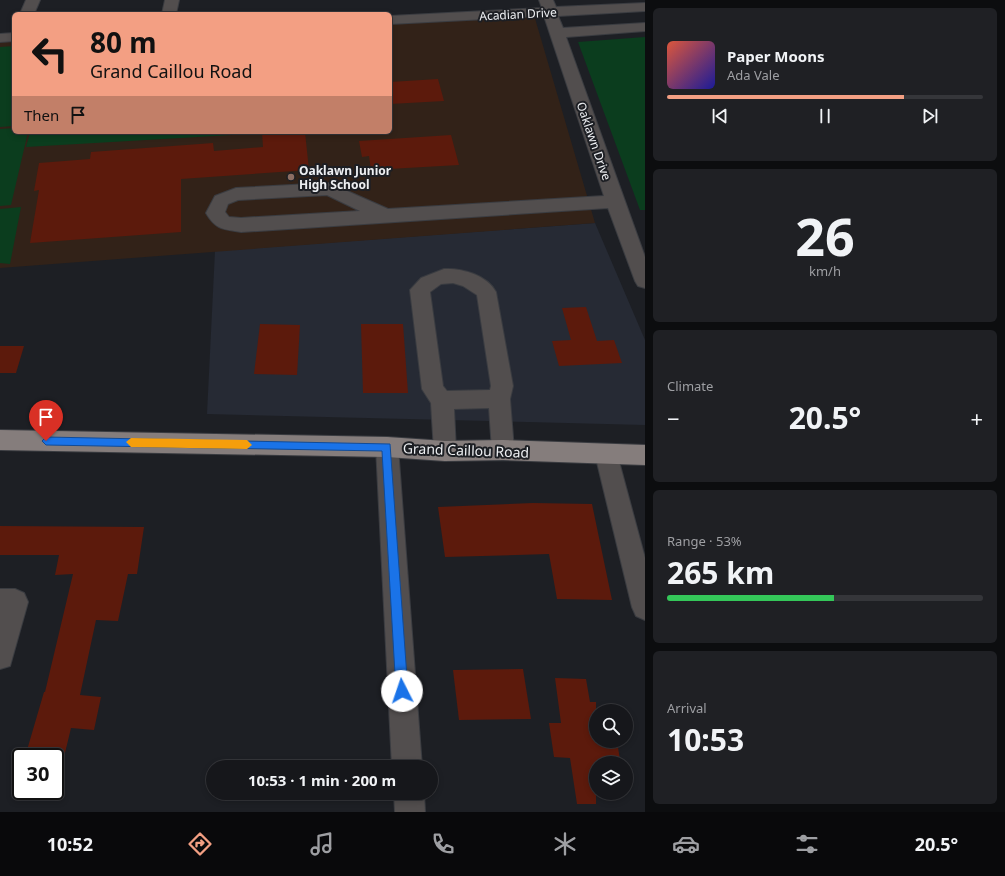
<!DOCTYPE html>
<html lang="en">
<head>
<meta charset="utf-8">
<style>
	body { margin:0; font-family:"Noto Sans",sans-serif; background:#1f2024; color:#f1f3f6; height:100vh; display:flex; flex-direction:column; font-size:15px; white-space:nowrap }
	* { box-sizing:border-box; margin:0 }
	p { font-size:13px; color:#9e9fa3 }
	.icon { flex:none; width:22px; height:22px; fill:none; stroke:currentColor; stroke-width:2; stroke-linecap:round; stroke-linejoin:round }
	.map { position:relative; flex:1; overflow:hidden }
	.panel { display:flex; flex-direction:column; gap:8px; padding:8px; background:#0c0d0f; width:360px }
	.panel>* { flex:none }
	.hud { position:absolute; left:12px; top:12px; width:380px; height:122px; border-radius:6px; box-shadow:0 2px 6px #0003,0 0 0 1px #35363a; background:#f39f83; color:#111; overflow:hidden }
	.fabs { position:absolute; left:589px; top:704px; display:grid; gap:8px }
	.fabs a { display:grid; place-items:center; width:44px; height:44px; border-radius:50%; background:#16171b; box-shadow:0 2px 6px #0003,0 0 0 1px #35363a; font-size:20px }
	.speed { position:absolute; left:12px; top:748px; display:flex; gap:8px; font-size:20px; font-weight:700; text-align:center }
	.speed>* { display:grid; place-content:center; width:52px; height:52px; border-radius:50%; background:#16171b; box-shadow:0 2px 6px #0003,0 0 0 1px #35363a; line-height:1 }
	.speed .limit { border:2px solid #111; border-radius:6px; background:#fff; color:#111 }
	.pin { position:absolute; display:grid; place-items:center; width:34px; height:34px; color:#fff; margin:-41px -17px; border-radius:50% 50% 50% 0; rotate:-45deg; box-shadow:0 0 4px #0007 }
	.pin .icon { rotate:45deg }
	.me { position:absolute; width:44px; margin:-22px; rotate:356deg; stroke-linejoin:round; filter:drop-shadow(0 0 3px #0008) }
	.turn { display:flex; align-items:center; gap:14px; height:84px; padding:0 12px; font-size:18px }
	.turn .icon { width:52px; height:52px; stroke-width:2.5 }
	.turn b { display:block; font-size:28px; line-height:34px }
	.then { display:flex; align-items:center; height:38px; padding:0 12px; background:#0003; gap:8px; font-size:15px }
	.big { font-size:30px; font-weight:700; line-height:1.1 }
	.panel .widget { flex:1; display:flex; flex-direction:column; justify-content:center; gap:6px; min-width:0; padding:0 14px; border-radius:6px; background:#1f2024 }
	.panel .dial { align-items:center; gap:0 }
	.dial b { font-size:52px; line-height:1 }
	.song { display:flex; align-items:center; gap:12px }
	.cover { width:48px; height:48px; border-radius:6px; background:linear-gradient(135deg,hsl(10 70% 55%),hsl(240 70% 35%)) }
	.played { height:4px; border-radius:2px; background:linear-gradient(90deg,#f39f83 75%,#35363a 75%) }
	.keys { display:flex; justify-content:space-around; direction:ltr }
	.heat { display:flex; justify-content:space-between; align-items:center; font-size:22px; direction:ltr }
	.charge { height:6px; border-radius:3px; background:linear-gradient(90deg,#34c759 53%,#35363a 0) }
	.trip { position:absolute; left:206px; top:760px; width:232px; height:40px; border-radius:20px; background:#16171b; box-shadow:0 2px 6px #0003,0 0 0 1px #35363a; font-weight:700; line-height:40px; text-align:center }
	.tabs { display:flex; height:64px; justify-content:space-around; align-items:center; background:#09090b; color:#9e9fa3 }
	.tabs .icon { width:28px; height:28px }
	.tabs .selected { color:#f39f83 }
	.tabs b { font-size:18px; color:#f1f3f6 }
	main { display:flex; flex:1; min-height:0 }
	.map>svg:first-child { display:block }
</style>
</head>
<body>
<main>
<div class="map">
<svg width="645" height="812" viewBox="0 0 645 812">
	<rect width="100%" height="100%" fill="#1d1f24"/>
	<polygon fill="#262a34" points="595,223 645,340 645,425 207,414 215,251"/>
	<polygon fill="#322218" points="534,15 595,223 0,268 0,42 14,41 14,132 390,132 390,22"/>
	<g fill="#0b3d1e">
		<polygon points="645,37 645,210 640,210 578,42"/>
		<polygon points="14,46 14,126 0,127 0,47"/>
		<polygon points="14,128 14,132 28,132 11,205 0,206 0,129"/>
		<polygon points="30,132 249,132 249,134 26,147"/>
		<polygon points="21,207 10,264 0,263 0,209"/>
	</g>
	<g fill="#5c1a0c">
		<polygon points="438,79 444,101 390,104 390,82"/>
		<polygon points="262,132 305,132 309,170 181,179 181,232 30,243 39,190 34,191 39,163 90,159 91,152 213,143 214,151 263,147"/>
		<polygon points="451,135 459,165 371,170 369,156 362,157 359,141"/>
		<polygon points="586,307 597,341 614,340 622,363 559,366 552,341 571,340 562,308"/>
		<polygon points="260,324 300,325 297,375 254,374"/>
		<polygon points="361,324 403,324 408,393 363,393"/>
		<polygon points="0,346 24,346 16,373 0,373"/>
		<polygon points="533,503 592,504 612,600 557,599 549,554 445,557 438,507"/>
		<polygon points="0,526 144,527 137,574 128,574 118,621 96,620 80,695 101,697 94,730 71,728 64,757 25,757 44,692 45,692 73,574 55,575 59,555 0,555"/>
		<polygon points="523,669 531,719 459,720 453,670"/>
		<polygon points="555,678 586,679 590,702 596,702 596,741 617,741 620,760 608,760 609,763 596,763 596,804 577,804 570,758 554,757 549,723 561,723"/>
	</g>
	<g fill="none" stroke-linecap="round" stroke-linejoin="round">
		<g stroke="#3a3c41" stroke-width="2">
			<g id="minor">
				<polygon points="26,0 40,0 34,14 20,14"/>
				<polygon points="165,0 179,0 176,14 162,14"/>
				<path d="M539,0H553L556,7L645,3V11L558,16L563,28L645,23V31L566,37L645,257V288L638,286L635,281L608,208L241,232C223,229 216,230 206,213L215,196L236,188L329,183L388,209L604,196L544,16L390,24V16L542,8ZM327,195L360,211L241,218L229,217L225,212L228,204L238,200Z"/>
				<polygon points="14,33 14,41 0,42 0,34"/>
				<path d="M444,269C462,268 487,275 496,292L513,386L510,399L514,450L511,457L503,460L495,457L492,450L489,408L454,409L456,451L453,458L445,461L437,458L434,451L431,403L422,389L410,290L421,278ZM453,283L463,286L477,295L491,386L490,390L447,391L443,386L430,292L441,284Z"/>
				<polygon points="387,437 395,440 398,447 422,767 392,767 376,447 379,440"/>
				<polygon points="606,444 614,447 617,454 645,558 645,620 636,616 632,607 595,454 598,447"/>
				<polygon points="0,589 15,589 24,593 28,602 10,666 0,669"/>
				<polygon points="394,793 424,793 425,812 395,812"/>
			</g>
		</g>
		<g stroke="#3a3c41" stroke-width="2">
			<polygon id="major" points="0,430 387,437 445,441 503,440 645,445 645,465 503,460 445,461 387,457 0,450"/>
		</g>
		<use href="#minor" fill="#524e4e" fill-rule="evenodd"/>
		<use href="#major" fill="#857d7c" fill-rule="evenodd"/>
	</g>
	<polygon fill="#1a73e8" stroke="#114b97" points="46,437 390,444 408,691 406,695 402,697 398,695 396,691 382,451 46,445 42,441"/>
	<polygon fill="#f59e0b" points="131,438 247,440 252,445 247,449 131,447 126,442"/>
	<circle fill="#8d6e63" stroke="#1d1f24" stroke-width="1.5" cx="291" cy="177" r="4"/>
	<g text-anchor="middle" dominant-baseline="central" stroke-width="4" stroke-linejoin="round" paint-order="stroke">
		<g font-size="12" fill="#edeff2" stroke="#1d1f24">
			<text transform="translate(518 14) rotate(-3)">Acadian Drive</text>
			<text transform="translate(594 141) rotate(71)">Oaklawn Drive</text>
		</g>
		<g font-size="12" font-weight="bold" fill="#edeff2" stroke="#1d1f24" text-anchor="start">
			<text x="299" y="170">Oaklawn Junior<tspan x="299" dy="14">High School</tspan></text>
		</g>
		<g font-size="14" fill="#edeff2" stroke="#1d1f24">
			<text transform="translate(466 450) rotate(2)">Grand Caillou Road</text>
		</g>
	</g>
</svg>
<div class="fabs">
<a><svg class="icon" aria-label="search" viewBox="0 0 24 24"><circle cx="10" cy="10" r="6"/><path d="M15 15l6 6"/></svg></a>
<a><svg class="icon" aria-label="layers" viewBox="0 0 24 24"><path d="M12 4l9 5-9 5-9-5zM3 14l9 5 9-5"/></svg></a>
</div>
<div class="speed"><div class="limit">30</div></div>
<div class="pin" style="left:46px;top:441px;background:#d93025"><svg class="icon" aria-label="arrive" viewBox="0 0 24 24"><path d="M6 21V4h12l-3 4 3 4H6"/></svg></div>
<svg class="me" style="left:402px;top:691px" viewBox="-20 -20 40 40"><circle r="19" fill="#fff"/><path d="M0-13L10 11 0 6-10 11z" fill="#1a73e8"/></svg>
<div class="trip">10:53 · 1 min · 200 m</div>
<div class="hud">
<div class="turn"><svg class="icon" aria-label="left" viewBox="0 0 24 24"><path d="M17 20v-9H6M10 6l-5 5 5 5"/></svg><div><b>80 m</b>Grand Caillou Road</div></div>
<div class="then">Then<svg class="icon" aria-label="arrive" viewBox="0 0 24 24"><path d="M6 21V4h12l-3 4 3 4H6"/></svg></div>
</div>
</div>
<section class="panel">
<div class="widget">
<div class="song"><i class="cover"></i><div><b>Paper Moons</b><p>Ada Vale</p></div></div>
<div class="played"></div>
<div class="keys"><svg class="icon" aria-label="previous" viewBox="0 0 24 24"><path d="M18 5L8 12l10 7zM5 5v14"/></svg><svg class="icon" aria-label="pause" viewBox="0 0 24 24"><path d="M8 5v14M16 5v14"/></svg><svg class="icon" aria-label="next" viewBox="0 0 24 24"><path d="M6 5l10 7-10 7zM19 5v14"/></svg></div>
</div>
<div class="widget dial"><b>26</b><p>km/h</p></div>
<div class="widget"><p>Climate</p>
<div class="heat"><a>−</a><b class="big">20.5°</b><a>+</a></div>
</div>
<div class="widget"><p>Range · 53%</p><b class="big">265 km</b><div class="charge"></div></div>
<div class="widget"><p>Arrival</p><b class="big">10:53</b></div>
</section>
</main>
<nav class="tabs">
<b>10:52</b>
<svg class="icon selected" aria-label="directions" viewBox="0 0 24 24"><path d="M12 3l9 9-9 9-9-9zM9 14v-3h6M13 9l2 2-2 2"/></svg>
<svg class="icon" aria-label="music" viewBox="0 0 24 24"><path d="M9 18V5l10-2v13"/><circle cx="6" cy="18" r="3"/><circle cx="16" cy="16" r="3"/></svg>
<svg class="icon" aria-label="phone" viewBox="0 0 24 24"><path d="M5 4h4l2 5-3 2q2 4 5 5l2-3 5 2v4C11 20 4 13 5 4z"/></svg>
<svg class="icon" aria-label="climate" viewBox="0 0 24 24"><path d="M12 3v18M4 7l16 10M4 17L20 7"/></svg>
<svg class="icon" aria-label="car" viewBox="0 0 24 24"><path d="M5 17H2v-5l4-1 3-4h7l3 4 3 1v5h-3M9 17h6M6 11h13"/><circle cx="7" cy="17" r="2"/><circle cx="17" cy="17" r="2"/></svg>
<svg class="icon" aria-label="filters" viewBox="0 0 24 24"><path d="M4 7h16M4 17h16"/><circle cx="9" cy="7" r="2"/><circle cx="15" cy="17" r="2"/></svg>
<b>20.5°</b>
</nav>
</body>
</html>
